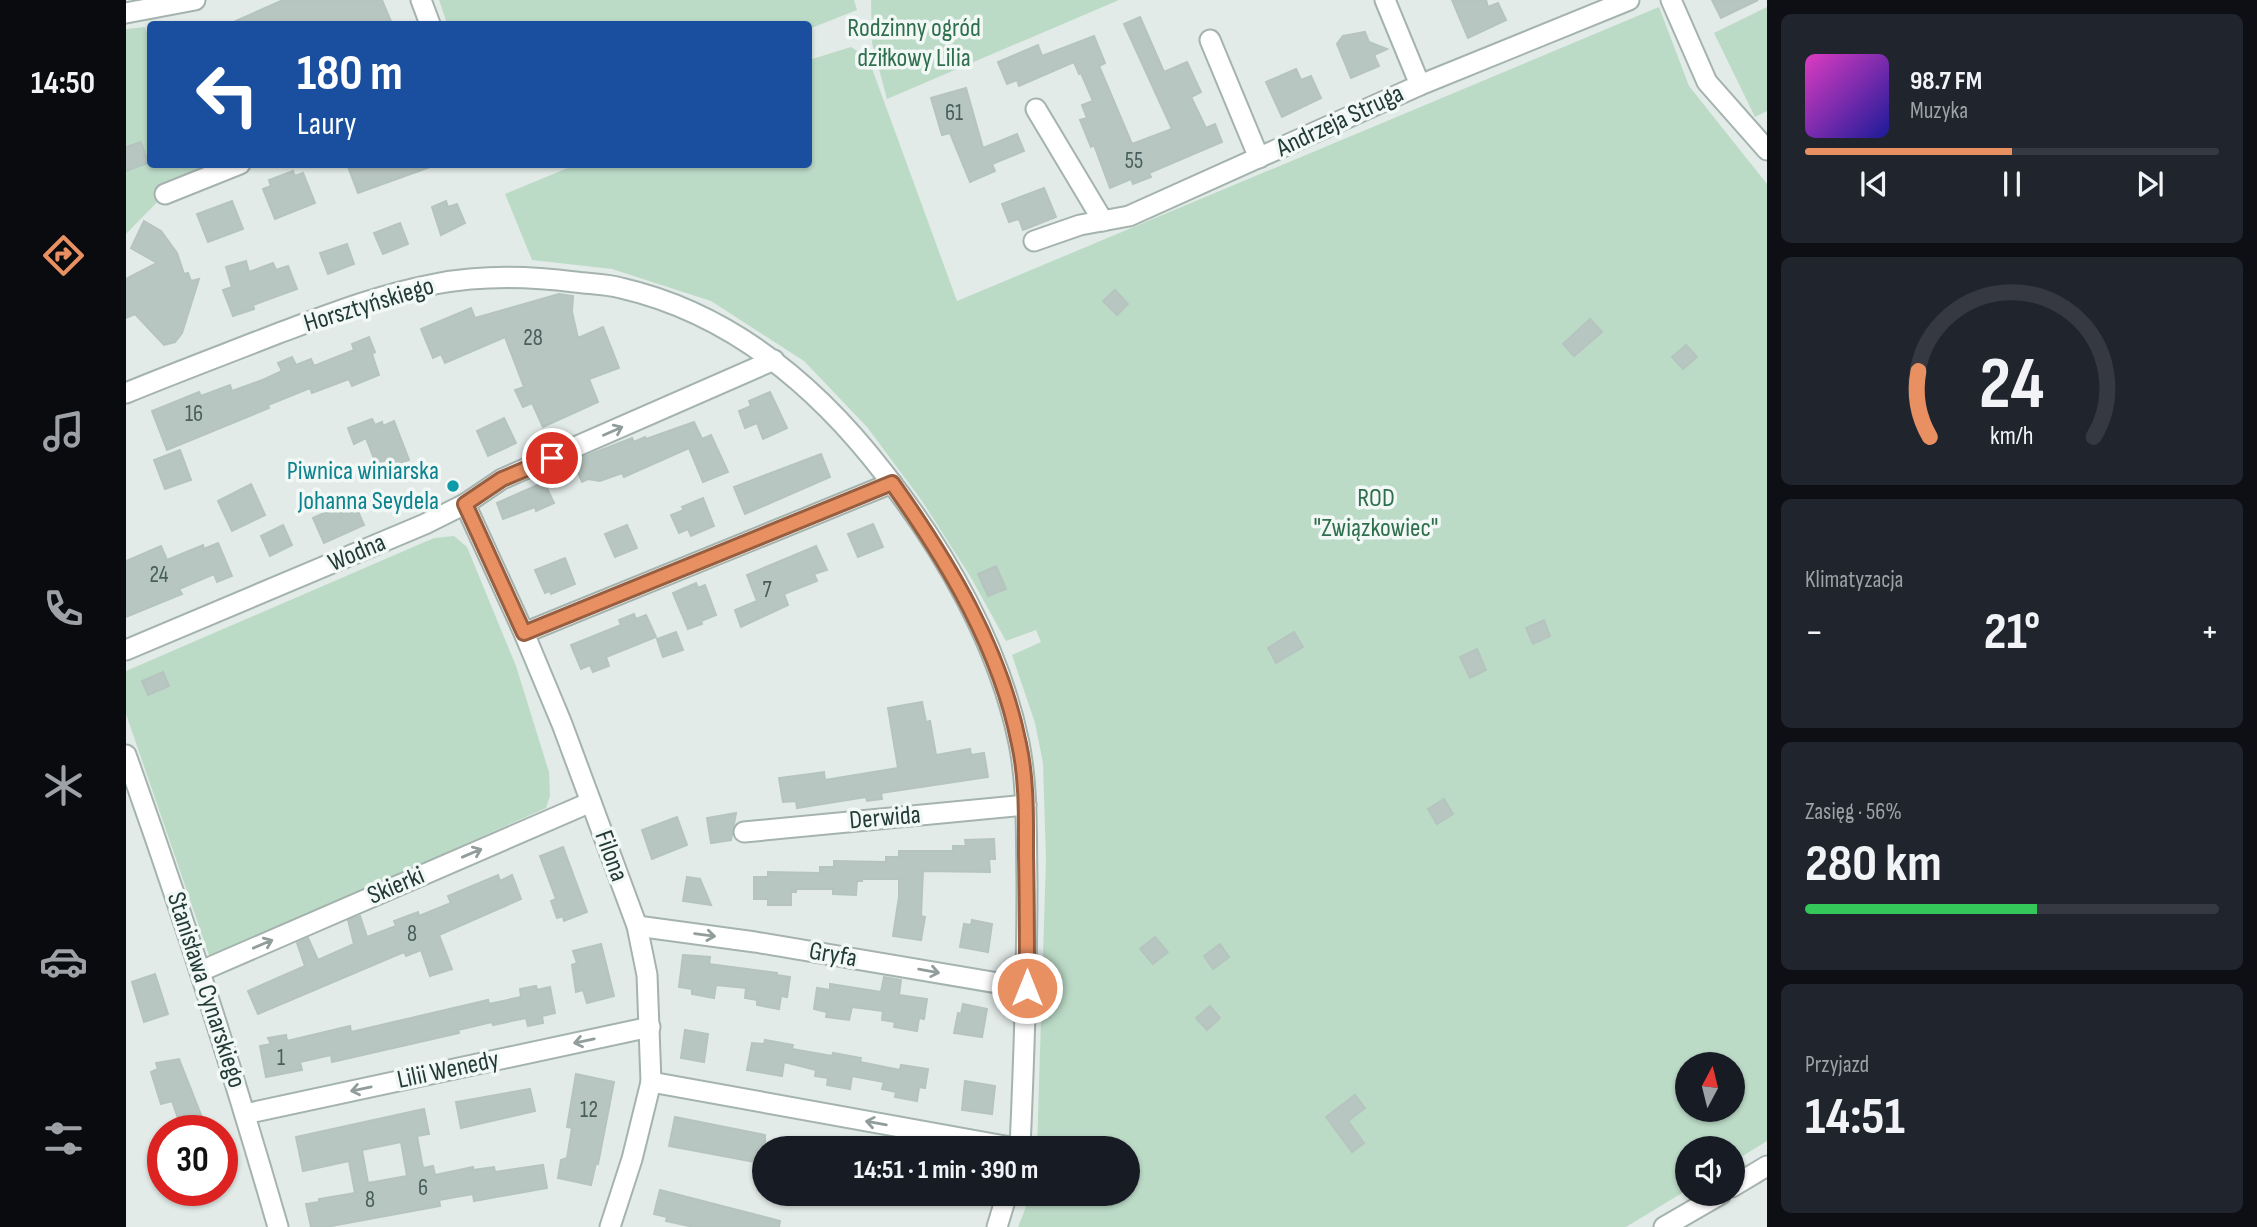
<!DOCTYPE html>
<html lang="pl">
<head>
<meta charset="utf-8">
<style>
	body { margin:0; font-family:"Sofia Sans Condensed",sans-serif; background:#20242c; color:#f1f3f6; height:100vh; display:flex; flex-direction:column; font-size:26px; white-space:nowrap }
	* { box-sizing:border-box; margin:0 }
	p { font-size:23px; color:#9ea1a6 }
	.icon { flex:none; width:38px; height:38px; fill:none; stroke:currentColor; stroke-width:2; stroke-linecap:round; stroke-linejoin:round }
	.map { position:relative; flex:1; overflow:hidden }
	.drawer { display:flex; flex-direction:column; gap:14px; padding:14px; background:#0d0f14; width:490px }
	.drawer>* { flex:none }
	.hud { position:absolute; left:21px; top:21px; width:665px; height:147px; border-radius:7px; box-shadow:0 2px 5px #0004; background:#1a4fa0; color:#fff; overflow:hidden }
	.needle { width:46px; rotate:7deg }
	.fabs { position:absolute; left:1549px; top:1052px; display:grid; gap:14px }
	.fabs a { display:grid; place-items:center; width:70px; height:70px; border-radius:50%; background:#171b24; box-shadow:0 2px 5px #0004; font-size:35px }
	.speed { position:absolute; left:21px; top:1115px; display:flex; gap:14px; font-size:35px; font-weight:700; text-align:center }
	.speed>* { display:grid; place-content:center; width:91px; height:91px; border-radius:50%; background:#171b24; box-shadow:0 2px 5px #0004; line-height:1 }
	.speed .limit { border:10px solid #d22; background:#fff; color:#111 }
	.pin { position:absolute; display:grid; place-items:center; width:60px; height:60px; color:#fff; margin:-30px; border:4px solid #fff; border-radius:50%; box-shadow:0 2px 7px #0007 }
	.me { position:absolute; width:77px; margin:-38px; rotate:0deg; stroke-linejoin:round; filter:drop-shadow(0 0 5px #0008) }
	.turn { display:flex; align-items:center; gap:24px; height:147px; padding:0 35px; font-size:32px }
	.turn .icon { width:91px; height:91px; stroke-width:2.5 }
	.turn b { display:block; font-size:49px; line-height:60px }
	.big { font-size:52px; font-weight:700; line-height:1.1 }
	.drawer .tile { flex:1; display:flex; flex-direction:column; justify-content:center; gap:10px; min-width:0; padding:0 24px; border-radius:10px; background:#20242c }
	.drawer .dial { align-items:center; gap:0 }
	.dial svg { height:182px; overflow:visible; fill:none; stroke:#363941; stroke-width:7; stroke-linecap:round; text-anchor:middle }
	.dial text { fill:#f1f3f6; stroke:none }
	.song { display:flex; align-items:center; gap:21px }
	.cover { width:84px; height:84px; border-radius:10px; background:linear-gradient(135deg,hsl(310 70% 55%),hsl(240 70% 35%)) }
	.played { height:7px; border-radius:4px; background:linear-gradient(90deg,#e99063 50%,#363941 50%) }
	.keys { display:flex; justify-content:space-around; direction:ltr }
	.heat { display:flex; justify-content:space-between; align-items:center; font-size:38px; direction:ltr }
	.charge { height:10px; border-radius:5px; background:linear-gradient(90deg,#34c759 56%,#363941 0) }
	.trip { position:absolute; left:626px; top:1136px; width:388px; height:70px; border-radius:35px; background:#171b24; box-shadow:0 2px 5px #0004; font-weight:700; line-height:70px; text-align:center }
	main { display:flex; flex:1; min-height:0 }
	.tabs { display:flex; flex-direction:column; width:126px; justify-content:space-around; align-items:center; background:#090b0e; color:#9ea1a6 }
	.tabs .icon { width:49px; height:49px }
	.tabs .current { color:#e99063 }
	.tabs b { font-size:32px; color:#f1f3f6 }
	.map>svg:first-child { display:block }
</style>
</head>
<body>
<main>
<nav class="tabs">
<b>14:50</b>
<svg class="icon current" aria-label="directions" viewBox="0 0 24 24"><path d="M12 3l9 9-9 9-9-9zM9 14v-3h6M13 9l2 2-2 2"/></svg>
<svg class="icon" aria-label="music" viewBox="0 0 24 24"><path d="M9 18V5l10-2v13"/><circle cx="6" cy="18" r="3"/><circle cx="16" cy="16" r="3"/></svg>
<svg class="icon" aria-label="phone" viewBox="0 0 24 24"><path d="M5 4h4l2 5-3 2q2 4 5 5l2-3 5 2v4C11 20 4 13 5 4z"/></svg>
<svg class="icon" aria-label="climate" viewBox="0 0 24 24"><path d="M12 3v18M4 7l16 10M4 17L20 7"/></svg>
<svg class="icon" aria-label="car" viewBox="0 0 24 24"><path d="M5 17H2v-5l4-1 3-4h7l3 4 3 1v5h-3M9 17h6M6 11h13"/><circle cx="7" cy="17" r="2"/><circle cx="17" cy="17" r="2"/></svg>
<svg class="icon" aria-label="filters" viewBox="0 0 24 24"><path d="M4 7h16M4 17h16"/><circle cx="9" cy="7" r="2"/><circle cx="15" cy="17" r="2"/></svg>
</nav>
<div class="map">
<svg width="1641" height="1227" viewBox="0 0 1641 1227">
	<rect width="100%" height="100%" fill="#e2ebe8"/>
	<g fill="#bcdbc7" fill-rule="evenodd">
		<polygon points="313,0 728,0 731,10 683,29 682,24 321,24"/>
		<polygon points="745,0 993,0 761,99 746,43"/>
		<path d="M1533,7L1563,86L1641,184V1141L1607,1162L1606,1148H1561V1190L1500,1227H892L905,1194H1003V1148H911L920,859L917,763L909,723L886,655L915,642L910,630L880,641L844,576L796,501L741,427L678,361L585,301L486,269L406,260L379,194L449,165L682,164L683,60L725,47L739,56L744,63L831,301ZM1561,1064H1606V1110H1561Z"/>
		<polygon points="1641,7 1641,111 1629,117 1588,33"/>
		<polygon points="19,27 24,42 24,164 71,165 75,174 39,194 0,234 0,29"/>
		<polygon points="328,536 341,547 390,666 423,772 424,796 420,808 84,958 0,714 0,671 308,538"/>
	</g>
	<g fill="#b8c6c1" stroke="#b5c4bf" stroke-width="2" fill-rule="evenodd">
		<polygon points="157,0 256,0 266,24 103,24"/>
		<polygon points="1326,0 1360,0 1362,7 1372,3 1380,20 1342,38"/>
		<polygon points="1586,0 1632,0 1595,18"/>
		<polygon points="1014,17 1038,72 1061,62 1075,92 1065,97 1080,128 1089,124 1096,142 1023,173 1025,177 1007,184 1005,179 984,188 968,145 965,147 954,120 961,118 956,105 967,101 955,73 953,74 948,62 893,86 891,80 881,84 872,62 912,45 916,56 968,36 979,63 973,66 1006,144 1046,129 998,24"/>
		<polygon points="1239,32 1243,42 1261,49 1248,55 1253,66 1225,78 1211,44 1217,36"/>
		<polygon points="1170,69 1175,80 1185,76 1195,98 1156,117 1140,82"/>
		<polygon points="840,88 857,148 891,134 898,151 866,164 869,171 844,182 824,133 816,135 805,98"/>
		<polygon points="15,142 22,163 0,171 0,147"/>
		<polygon points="221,164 304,164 304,167 232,193"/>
		<polygon points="167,171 169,176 177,173 189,203 149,219 137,189 145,186 143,180"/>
		<polygon points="918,188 930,217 897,230 893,219 883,222 876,204"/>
		<polygon points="106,201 117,229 82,242 71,214"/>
		<polygon points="320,201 322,207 331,204 339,223 315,235 306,207"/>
		<polygon points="18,221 35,231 51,253 58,274 62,273 65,281 73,279 56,333 49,342 38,345 9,314 0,318 0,279 31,263 5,248"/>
		<polygon points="274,223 282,244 257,254 248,233"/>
		<polygon points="221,244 228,264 202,274 194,253"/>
		<polygon points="120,261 123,272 147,263 150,270 162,266 171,289 127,305 128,309 107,316 97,290 106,287 100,267"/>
		<polygon points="989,290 1002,304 991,315 977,301"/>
		<polygon points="433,294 447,296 446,312 452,338 477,327 493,368 463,379 472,402 417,427 406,403 397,407 389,390 398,387 379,337 319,363 315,354 307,358 295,329 345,308 349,318"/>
		<polygon points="1464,319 1476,332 1448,356 1437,344"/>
		<polygon points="243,337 249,352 246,354 253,375 226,386 223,379 186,393 184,388 142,405 143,408 41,450 26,411 73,392 75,396 104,385 106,391 139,379 156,371 152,363 166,357 170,365 185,359 188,366 228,350 226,344"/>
		<polygon points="1560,345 1571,357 1557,369 1546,357"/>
		<polygon points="644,392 661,428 637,439 631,423 619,428 613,411 625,406 623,401"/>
		<polygon points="378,418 390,443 362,456 351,431"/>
		<polygon points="246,419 249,425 256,422 257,426 268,421 283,460 269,465 266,458 250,464 240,438 228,444 222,428"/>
		<polygon points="568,422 576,439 585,435 602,472 577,482 563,448 498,477 496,473 474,481 462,479 456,482 447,461 506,438 508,442 519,437 520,439"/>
		<polygon points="54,450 65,480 39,489 28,460"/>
		<polygon points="695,454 704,477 619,514 608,487"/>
		<polygon points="418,482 428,503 410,511 409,507 377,519 371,503"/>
		<polygon points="125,484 139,515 106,531 92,501"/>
		<polygon points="577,498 588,526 565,536 562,529 553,533 545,515 558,510 556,507"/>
		<polygon points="227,500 238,525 198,543 187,518"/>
		<polygon points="747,524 757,547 732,557 722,534"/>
		<polygon points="157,525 166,545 144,556 135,536"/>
		<polygon points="501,525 511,548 489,557 479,534"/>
		<polygon points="92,543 106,576 91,582 88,574 53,589 56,594 0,617 0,561 35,546 41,560 77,545 78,549"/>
		<polygon points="690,546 701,570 688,574 691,581 658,594 662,605 615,627 609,610 631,601 621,575"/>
		<polygon points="439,558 449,584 425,594 424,591 419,593 409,570"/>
		<polygon points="870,566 880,589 862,596 852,574"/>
		<polygon points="570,583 572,588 579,585 590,615 575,621 576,624 562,629 547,593"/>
		<polygon points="508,614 510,619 520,615 530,637 480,657 483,666 467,672 464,665 455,669 445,645 495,625 493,620"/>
		<polygon points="1418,620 1424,636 1407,644 1400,628"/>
		<polygon points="550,632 557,650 537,657 531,639"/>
		<polygon points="1168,632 1177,647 1150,663 1142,648"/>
		<polygon points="1351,649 1360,670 1344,678 1334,657"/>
		<polygon points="37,672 43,686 22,695 16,681"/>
		<polygon points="796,702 800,722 804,721 810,755 844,749 845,755 858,753 862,777 755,793 756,799 741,801 740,797 671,808 670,801 657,802 653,778 698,772 699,780 772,768 762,708"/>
		<polygon points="1318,799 1327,814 1311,824 1302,809"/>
		<polygon points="610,813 605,840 585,843 581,818"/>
		<polygon points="551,817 561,845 526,859 516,830"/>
		<polygon points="868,839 869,859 863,859 864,872 797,871 795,916 799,917 795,940 767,936 773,897 773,879 736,879 736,881 731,881 730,895 707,894 707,889 670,889 670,892 665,892 665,905 642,905 642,899 628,899 628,877 642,877 642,872 694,873 694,867 708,867 708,861 760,862 760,857 773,857 773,851 827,851 827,846 840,846 839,840"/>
		<polygon points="437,847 461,912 438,921 437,916 431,918 425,901 430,899 414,856"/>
		<polygon points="372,875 374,881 386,875 395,899 313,935 326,969 304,976 295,950 280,956 278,952 132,1014 122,991 179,966 171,943 182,938 192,960 228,944 222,920 234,916 241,937 270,926 268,921 292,912 293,916 325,903 322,896"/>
		<polygon points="561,877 574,879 585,905 557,901"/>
		<polygon points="846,920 866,924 862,952 834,947 838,924 845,925"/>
		<polygon points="1029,937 1042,952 1027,964 1014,949"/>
		<polygon points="475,944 488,996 461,1003 457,990 450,992 446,965 451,963 447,951"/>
		<polygon points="1094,944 1103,957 1087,969 1078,956"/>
		<polygon points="557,955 584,957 583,964 651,973 651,975 664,977 661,997 655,996 653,1009 631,1005 631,1000 619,998 620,988 590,985 588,998 566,994 566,989 553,987"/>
		<polygon points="29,974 42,1014 18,1022 6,982"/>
		<polygon points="758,977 775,980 773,995 801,999 798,1019 793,1018 791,1031 768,1027 769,1022 756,1020 757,1011 726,1007 723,1020 700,1017 701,1012 688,1009 691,988 704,990 704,984 755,992"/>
		<polygon points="410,986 411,990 424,987 429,1013 416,1016 417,1023 402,1026 400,1018 367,1025 366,1022 332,1030 333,1033 206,1062 205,1055 174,1062 176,1070 140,1077 134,1046 145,1044 142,1038 160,1035 161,1041 224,1026 225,1032 362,1000 363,1004 395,997 394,989"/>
		<polygon points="837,1004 861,1009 856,1037 828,1033 832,1013 835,1014"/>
		<polygon points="1084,1006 1094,1018 1081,1030 1070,1018"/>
		<polygon points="559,1030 582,1034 578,1062 555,1058"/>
		<polygon points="639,1040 667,1045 666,1049 706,1056 707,1053 735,1058 734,1062 774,1070 775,1065 802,1069 799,1088 793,1087 791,1101 769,1097 770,1092 756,1089 758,1082 726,1076 724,1089 701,1085 702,1078 689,1076 690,1070 658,1062 656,1076 621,1070 626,1043 638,1044"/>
		<polygon points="53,1059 81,1130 56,1130 46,1101 35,1104 25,1072 32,1069 30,1063"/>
		<polygon points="450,1074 488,1082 472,1164 470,1163 465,1185 432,1178 435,1160 441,1158 446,1128 441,1127"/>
		<polygon points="839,1081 869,1086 866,1114 836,1110"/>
		<polygon points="404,1089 409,1111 335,1128 330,1102"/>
		<polygon points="1229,1095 1239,1108 1222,1121 1238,1143 1226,1152 1200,1117"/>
		<path d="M298,1109L303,1134L291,1136L297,1168L307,1166L309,1175L347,1167V1170L368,1167L369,1172L417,1165L421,1188L348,1201L347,1194L313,1200L314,1206L200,1227H185L180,1204L193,1202V1199L229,1193L223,1161L177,1171L170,1137ZM275,1142L281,1176L242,1183L236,1150Z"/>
		<polygon points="549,1117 639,1135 639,1164 543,1146"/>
		<polygon points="534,1190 654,1221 653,1227 568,1227 540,1221 541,1217 528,1214"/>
	</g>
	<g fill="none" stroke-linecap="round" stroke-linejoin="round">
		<g stroke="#a5b3af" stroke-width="23">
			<g id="minor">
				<polyline points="295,0 304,24"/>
				<polyline points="1545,0 1581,82 1641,150"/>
				<polyline points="0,13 69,0"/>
				<polyline points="1084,40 1133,158"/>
				<polyline points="1294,85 1503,0"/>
				<polyline points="910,109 977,221"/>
				<polyline points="39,194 114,164"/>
				<polyline points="908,241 954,225 1003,216 1294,85 1259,0"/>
				<path d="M0,393C51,372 102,353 153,333C204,314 255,294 309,284C355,275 403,276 449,282C464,284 480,284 495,288C604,313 691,386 758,473C819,551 873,645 893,743C902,788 900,836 901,883C901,971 898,1059 894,1148"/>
				<polyline points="339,504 398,633 436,724 511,926 521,975 525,1082 506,1159 484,1227"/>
				<polyline points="398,633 766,483"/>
				<polyline points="0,650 299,524 339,504 376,479 648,360"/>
				<path d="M0,755C56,911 106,1068 152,1227"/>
				<polyline points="618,832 900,805"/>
				<polyline points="511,926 629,942 901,988"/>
				<polyline points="75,971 465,802"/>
				<polyline points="525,1082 890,1148"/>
				<polyline points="119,1114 524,1027"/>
				<polyline points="1606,1187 1641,1166"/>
				<polyline points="871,1227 881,1194"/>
				<polyline points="1538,1227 1595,1194"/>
			</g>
		</g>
		<use href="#minor" stroke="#fff" stroke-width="19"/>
	</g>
	<defs><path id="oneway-shaft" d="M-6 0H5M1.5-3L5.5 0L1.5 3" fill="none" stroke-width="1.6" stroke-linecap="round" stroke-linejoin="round" transform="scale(1.75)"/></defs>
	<g stroke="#919d9b">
		<use href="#oneway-shaft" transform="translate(487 431) rotate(-24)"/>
		<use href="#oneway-shaft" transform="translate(346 853) rotate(-23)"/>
		<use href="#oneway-shaft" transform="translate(579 935) rotate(8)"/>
		<use href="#oneway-shaft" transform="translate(137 944) rotate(-23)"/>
		<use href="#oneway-shaft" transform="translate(803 971) rotate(10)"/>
		<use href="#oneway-shaft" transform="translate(458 1041) rotate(168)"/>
		<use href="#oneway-shaft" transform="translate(235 1089) rotate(168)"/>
		<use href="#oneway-shaft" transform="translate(750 1123) rotate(-170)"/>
	</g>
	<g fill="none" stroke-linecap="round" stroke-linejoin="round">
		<g stroke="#975e40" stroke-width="18">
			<path id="route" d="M426,458L376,479L339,504L398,633L766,483C822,562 874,648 893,744C901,780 900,818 900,855C901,899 901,944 901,988"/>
		</g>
		<use href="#route" stroke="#e99063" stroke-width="12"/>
	</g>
	<circle fill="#0f9aa8" stroke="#f2f8f6" stroke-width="2.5" cx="327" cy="486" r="7"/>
	<g text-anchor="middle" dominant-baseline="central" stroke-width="7" stroke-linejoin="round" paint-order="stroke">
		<g font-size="23" fill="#485e5a">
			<text x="828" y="113">61</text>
			<text x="1008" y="161">55</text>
			<text x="407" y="338">28</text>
			<text x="68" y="414">16</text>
			<text x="33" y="575">24</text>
			<text x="641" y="590">7</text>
			<text x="286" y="934">8</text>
			<text x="155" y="1058">1</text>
			<text x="463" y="1110">12</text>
			<text x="297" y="1188">6</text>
			<text x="244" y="1200">8</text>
		</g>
		<g font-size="26" fill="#306f4e" stroke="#f2f8f6">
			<text x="788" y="28">Rodzinny ogród<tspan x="788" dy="30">dziłkowy Lilia</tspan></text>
			<text x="1250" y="498">ROD<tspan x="1250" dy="30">"Związkowiec"</tspan></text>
		</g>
		<g font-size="26" fill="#233b37" stroke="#f2f8f6">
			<text transform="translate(1214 121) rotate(-25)">Andrzeja Struga</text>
			<text transform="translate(243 305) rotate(-17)">Horsztyńskiego</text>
			<text transform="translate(231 553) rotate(-23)">Wodna</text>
			<text transform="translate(759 818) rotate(-5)">Derwida</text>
			<text transform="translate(485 856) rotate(70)">Filona</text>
			<text transform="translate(270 886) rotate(-23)">Skierki</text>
			<text transform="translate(707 955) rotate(10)">Gryfa</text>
			<text transform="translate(80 990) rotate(72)">Stanisława Cynarskiego</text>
			<text transform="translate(322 1070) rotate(-12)">Lilii Wenedy</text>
		</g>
		<g font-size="26" fill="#0d838f" stroke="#f2f8f6" text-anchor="end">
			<text x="313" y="471">Piwnica winiarska<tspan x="313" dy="30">Johanna Seydela</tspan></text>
		</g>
	</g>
</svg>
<div class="fabs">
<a><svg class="needle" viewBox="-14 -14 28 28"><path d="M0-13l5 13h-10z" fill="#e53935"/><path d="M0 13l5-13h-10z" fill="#9ea1a6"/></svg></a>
<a><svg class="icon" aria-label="sound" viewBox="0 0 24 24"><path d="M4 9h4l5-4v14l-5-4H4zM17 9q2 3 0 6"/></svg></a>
</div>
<div class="speed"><div class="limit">30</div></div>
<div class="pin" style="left:426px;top:458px;background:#d93025"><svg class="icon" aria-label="arrive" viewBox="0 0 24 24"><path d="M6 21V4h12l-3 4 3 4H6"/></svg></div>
<svg class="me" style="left:901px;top:988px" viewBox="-20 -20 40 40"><circle r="17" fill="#e99063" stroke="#fff" stroke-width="3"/><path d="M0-11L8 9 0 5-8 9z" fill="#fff"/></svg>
<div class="trip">14:51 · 1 min · 390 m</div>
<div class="hud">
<div class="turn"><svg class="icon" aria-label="left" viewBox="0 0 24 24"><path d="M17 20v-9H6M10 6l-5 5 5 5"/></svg><div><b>180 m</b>Laury</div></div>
</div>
</div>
<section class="drawer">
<div class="tile">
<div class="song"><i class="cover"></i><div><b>98.7 FM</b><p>Muzyka</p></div></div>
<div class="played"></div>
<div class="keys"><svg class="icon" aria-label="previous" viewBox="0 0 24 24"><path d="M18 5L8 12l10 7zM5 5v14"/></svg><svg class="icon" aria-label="pause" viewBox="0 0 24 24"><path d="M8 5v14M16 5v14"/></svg><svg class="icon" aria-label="next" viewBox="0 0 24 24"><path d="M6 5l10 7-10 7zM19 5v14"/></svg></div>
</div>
<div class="tile dial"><svg viewBox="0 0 100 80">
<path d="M14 69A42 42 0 1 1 86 69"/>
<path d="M14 69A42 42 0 0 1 9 40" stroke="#e99063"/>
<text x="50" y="56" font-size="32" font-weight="700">24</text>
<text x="50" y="72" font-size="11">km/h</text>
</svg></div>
<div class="tile"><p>Klimatyzacja</p>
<div class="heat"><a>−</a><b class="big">21°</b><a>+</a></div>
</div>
<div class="tile"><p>Zasięg · 56%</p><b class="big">280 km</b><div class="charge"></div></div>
<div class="tile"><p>Przyjazd</p><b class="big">14:51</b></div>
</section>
</main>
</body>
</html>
